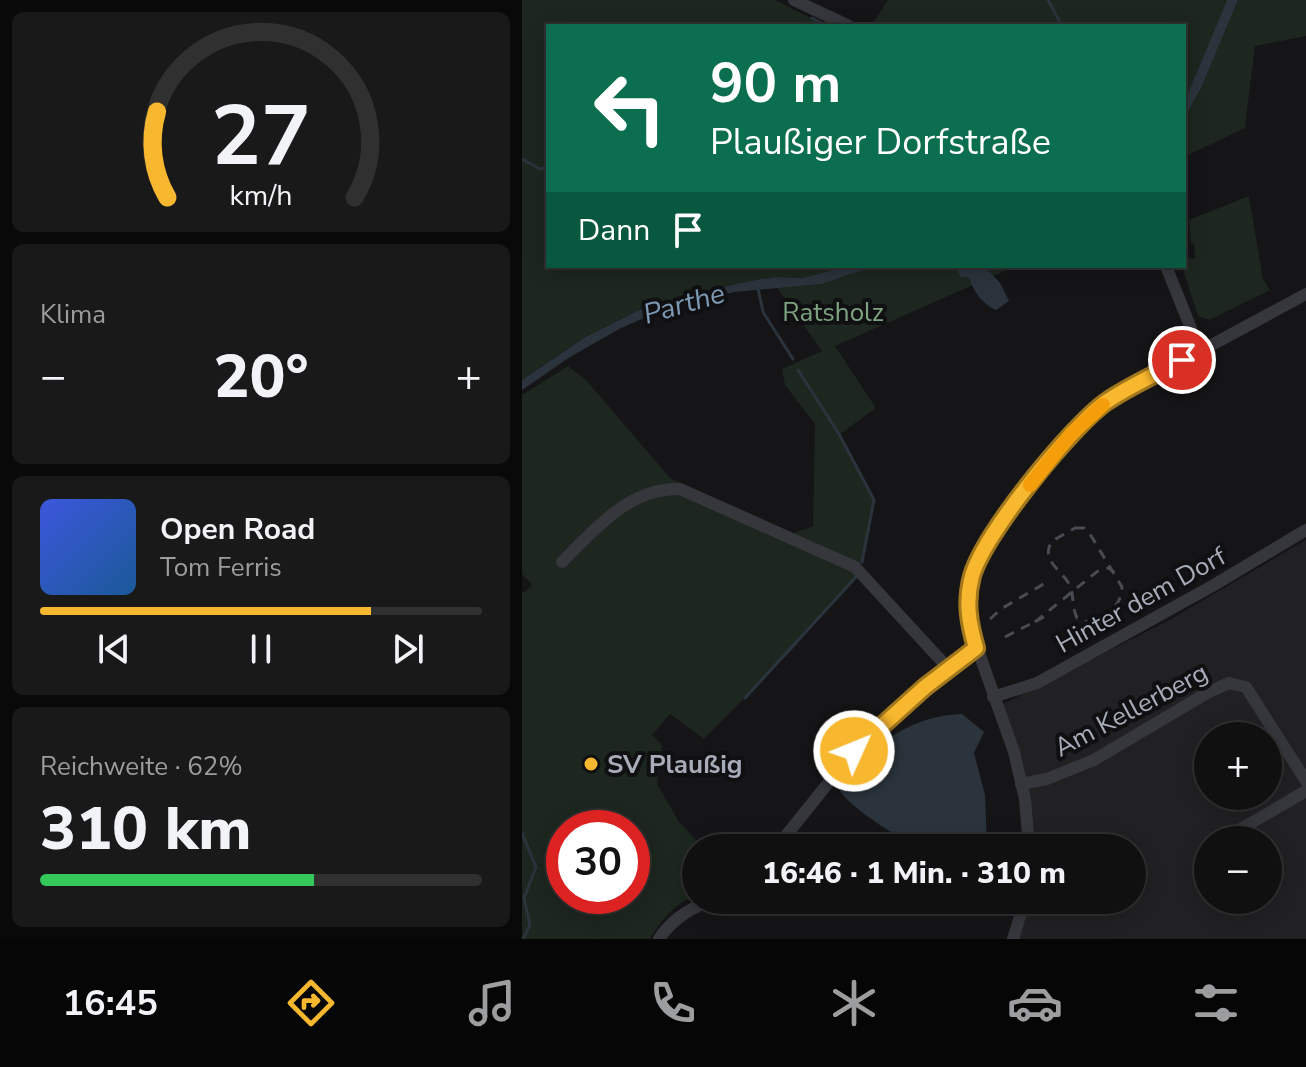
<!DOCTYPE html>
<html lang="de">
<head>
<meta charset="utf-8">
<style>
	body { margin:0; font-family:"Nunito Sans",sans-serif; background:#19191a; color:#f1f3f6; height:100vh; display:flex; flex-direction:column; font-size:30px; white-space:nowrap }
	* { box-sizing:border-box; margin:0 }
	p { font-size:26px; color:#9c9d9f }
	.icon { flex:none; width:44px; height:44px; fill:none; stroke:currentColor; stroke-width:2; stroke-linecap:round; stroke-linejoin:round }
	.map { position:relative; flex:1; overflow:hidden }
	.panel { display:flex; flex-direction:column; gap:12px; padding:12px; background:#090909; width:522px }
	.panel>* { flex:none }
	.banner { position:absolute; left:24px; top:24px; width:640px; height:244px; border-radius:0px; box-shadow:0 4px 20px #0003,0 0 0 2px #303031; background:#0b6e4f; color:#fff; overflow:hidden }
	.controls { position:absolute; left:672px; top:722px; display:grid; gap:16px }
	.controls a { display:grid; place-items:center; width:88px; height:88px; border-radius:50%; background:#101011; box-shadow:0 4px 20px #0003,0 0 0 2px #303031; font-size:40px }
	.speed { position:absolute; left:24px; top:810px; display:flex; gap:16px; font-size:40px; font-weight:700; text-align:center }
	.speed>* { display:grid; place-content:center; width:104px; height:104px; border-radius:50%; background:#101011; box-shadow:0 4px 20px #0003,0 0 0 2px #303031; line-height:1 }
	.speed .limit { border:12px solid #d22; background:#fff; color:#111 }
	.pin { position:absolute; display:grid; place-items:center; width:68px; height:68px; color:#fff; margin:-34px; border:4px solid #fff; border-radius:50%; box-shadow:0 2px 8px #0007 }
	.me { position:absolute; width:88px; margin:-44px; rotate:46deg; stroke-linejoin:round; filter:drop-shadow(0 0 6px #0008) }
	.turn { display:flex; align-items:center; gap:28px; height:168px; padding:0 32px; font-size:36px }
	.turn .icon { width:104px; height:104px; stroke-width:2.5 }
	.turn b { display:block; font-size:56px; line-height:68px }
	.then { display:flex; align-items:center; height:76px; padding:0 32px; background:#0003; gap:16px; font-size:30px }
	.big { font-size:60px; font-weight:800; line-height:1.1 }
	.panel .card { flex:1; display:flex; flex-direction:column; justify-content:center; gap:12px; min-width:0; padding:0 28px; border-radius:12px; background:#19191a }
	.panel .dial { align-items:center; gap:0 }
	.dial svg { height:208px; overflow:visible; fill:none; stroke:#303031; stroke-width:7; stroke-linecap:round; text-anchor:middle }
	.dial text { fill:#f1f3f6; stroke:none }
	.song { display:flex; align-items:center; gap:24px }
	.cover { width:96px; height:96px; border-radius:12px; background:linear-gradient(135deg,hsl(230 70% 55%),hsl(210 70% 35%)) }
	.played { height:8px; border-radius:4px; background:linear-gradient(90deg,#f7b72e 75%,#303031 75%) }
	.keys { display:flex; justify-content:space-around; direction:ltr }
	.heat { display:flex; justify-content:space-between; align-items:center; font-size:44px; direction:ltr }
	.charge { height:12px; border-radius:6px; background:linear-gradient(90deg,#34c759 62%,#303031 0) }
	.trip { position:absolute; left:160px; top:834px; width:464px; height:80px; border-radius:40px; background:#101011; box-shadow:0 4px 20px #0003,0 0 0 2px #303031; font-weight:800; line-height:80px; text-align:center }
	.dock { display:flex; height:128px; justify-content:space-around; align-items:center; background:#060607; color:#9c9d9f }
	.dock .icon { width:56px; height:56px }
	.dock .active { color:#f7b72e }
	.dock b { font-size:36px; color:#f1f3f6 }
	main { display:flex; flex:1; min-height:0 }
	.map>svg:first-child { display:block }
</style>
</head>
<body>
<main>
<section class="panel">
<div class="card dial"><svg viewBox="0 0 100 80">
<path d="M14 69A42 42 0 1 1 86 69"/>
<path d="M14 69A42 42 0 0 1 10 36" stroke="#f7b72e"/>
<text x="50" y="56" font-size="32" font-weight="700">27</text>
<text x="50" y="72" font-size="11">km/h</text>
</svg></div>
<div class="card"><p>Klima</p>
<div class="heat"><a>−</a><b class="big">20°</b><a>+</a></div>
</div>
<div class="card">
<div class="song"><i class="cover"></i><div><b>Open Road</b><p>Tom Ferris</p></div></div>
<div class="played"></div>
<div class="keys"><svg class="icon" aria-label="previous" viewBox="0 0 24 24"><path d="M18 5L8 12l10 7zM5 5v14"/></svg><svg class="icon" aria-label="pause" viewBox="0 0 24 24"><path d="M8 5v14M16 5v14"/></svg><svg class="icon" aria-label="next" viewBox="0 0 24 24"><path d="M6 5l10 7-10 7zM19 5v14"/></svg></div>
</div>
<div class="card"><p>Reichweite · 62%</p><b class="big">310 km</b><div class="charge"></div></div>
</section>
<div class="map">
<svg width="784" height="939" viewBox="0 0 784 939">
	<rect width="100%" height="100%" fill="#151517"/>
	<path fill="#212124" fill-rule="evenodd" d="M784,540V939H491L503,900H610V848H507L506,819L475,707L644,622ZM686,736H746V796H686ZM686,840H746V900H686Z"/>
	<g fill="#1d261f" fill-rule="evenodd">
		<polygon points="0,0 253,0 305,26 26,26 26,266 328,266 280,278 254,277 228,281 172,294 115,311 54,343 0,380"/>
		<polygon points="366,0 705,0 662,103 662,26 349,26"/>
		<polygon points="716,0 784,0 784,36 733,46 723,128 662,157 662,119 680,86"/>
		<polygon points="727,196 741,279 748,290 687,320 676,316 660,266 662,259 673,258 672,244 669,243 667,220"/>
		<path d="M353,266H494L313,346L354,408L318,434L352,500L340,562L334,577L301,611L271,649L182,739L148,714L130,735L140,745L135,784L157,822L182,848H174V895C153,903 139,920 128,939H0V591L3,593L10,584L0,574V395L46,366L65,381L148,478L269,534L291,526L293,424L263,385L260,369L300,351L255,288L300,284ZM42,828H110V896H42Z"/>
		<path d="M664,335C665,352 653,357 640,365L634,349Z"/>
	</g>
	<g fill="#2b343c">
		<polygon points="705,0 716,0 680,86 662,119 662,103"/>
		<polygon points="328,266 353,266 300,284 212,292 129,315 99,328 48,357 0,390 0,380 62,338 115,311 172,294 228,281 254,277 280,278"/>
		<path d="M436,266H462L478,283L487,301L474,310C460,304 451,291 447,277H439L434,269Z"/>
		<path d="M440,714L462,732L452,753L463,795L465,848C445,848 423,851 403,848C385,845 325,806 317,789L332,775L333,767C362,737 397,715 440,714Z"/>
	</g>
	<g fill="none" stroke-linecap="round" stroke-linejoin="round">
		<g stroke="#2b343c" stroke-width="3">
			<polyline points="526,0 540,26"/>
			<polyline points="290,18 305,26"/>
			<polyline points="0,159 18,169 26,168"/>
			<polyline points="236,288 241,312 271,359"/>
			<polyline points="276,370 317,434 352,500 340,562"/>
			<polyline points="223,698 334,577"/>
			<polyline points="0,833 14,867 2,898 8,925 1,939"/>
		</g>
		<g stroke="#36373d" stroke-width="12">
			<polyline points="272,0 327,26"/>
			<polyline points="644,266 670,331 680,348"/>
			<path d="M40,562C73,529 108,487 158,489L333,567L426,668"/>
			<polyline points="471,697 515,683 692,585 784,530"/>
			<polyline points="499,784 525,779 572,760 685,693 707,683 724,687 784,781"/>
			<polyline points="700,840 784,791"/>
			<polyline points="254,848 332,751 426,668 454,648"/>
			<polyline points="507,848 503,799 492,752 445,619 450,577 463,544 549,434 586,401 784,294"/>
			<polyline points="681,866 686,858"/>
			<path d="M137,939C150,919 168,908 190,900"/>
			<polyline points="491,939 503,900"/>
		</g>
		<g stroke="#494b52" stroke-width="3" stroke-dasharray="10 8" stroke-linecap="butt">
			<path d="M553,528H562L568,534L600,587C600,607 583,616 567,623L555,618C550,608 552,596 548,586C541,570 517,561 530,541Z"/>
			<polyline points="468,619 479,609 525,582"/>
			<polyline points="513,622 577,570 587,568 595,575"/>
			<polyline points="483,637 522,617"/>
		</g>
	</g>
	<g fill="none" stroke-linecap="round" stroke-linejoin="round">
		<g stroke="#a1771e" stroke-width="20">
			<path id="route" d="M332,751L403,687L454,648C447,623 443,602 450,576C462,534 548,428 584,402C607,386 635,374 660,360"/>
		</g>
		<use href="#route" stroke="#f7b72e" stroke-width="14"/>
		<polyline stroke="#f59e0b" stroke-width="14" points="508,485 549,434 581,405"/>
	</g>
	<circle fill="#f7b72e" stroke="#101012" stroke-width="3" cx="69" cy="764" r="8"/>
	<g text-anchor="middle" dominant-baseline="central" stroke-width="8" stroke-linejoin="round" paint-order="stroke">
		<g font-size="26" fill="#7da380" stroke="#101012">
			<text x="311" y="312">Ratsholz</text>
		</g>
		<g font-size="26" fill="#a7acb8" stroke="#101012">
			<text transform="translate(619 600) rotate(-29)">Hinter dem Dorf</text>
			<text transform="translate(609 710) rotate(-28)">Am Kellerberg</text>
		</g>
		<g font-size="26" font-weight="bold" fill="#a7acb8" stroke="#101012" text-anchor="start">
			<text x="85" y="764">SV Plaußig</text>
		</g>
		<g font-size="28" font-style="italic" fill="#7d99b4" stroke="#101012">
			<text transform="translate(162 304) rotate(-16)">Parthe</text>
		</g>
	</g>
</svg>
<div class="controls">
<a>+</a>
<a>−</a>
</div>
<div class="speed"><div class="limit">30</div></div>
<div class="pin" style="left:660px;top:360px;background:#d93025"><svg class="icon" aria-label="arrive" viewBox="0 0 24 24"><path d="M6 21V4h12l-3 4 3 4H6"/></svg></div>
<svg class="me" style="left:332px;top:751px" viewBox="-20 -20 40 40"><circle r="17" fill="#f7b72e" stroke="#fff" stroke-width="3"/><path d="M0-11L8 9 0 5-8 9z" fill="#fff"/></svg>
<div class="trip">16:46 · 1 Min. · 310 m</div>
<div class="banner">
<div class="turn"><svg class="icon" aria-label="left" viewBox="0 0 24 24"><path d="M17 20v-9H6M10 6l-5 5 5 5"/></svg><div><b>90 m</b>Plaußiger Dorfstraße</div></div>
<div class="then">Dann<svg class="icon" aria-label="arrive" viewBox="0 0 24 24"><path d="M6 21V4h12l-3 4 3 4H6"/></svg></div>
</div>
</div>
</main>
<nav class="dock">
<b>16:45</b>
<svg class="icon active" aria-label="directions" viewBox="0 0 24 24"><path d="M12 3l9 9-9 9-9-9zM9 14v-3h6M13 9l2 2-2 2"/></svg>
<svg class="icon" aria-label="music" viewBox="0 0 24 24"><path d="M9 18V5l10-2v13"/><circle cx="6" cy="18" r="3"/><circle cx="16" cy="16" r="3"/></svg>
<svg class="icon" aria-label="phone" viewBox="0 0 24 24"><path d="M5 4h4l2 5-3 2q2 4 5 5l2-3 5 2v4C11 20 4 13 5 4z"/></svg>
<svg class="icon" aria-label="climate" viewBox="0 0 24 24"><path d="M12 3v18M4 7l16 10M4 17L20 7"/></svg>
<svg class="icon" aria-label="car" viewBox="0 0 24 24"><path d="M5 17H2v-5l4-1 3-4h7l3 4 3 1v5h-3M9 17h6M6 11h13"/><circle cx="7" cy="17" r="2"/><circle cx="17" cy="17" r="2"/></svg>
<svg class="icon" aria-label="filters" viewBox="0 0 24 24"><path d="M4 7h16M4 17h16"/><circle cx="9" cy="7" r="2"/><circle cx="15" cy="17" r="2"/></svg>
</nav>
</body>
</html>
